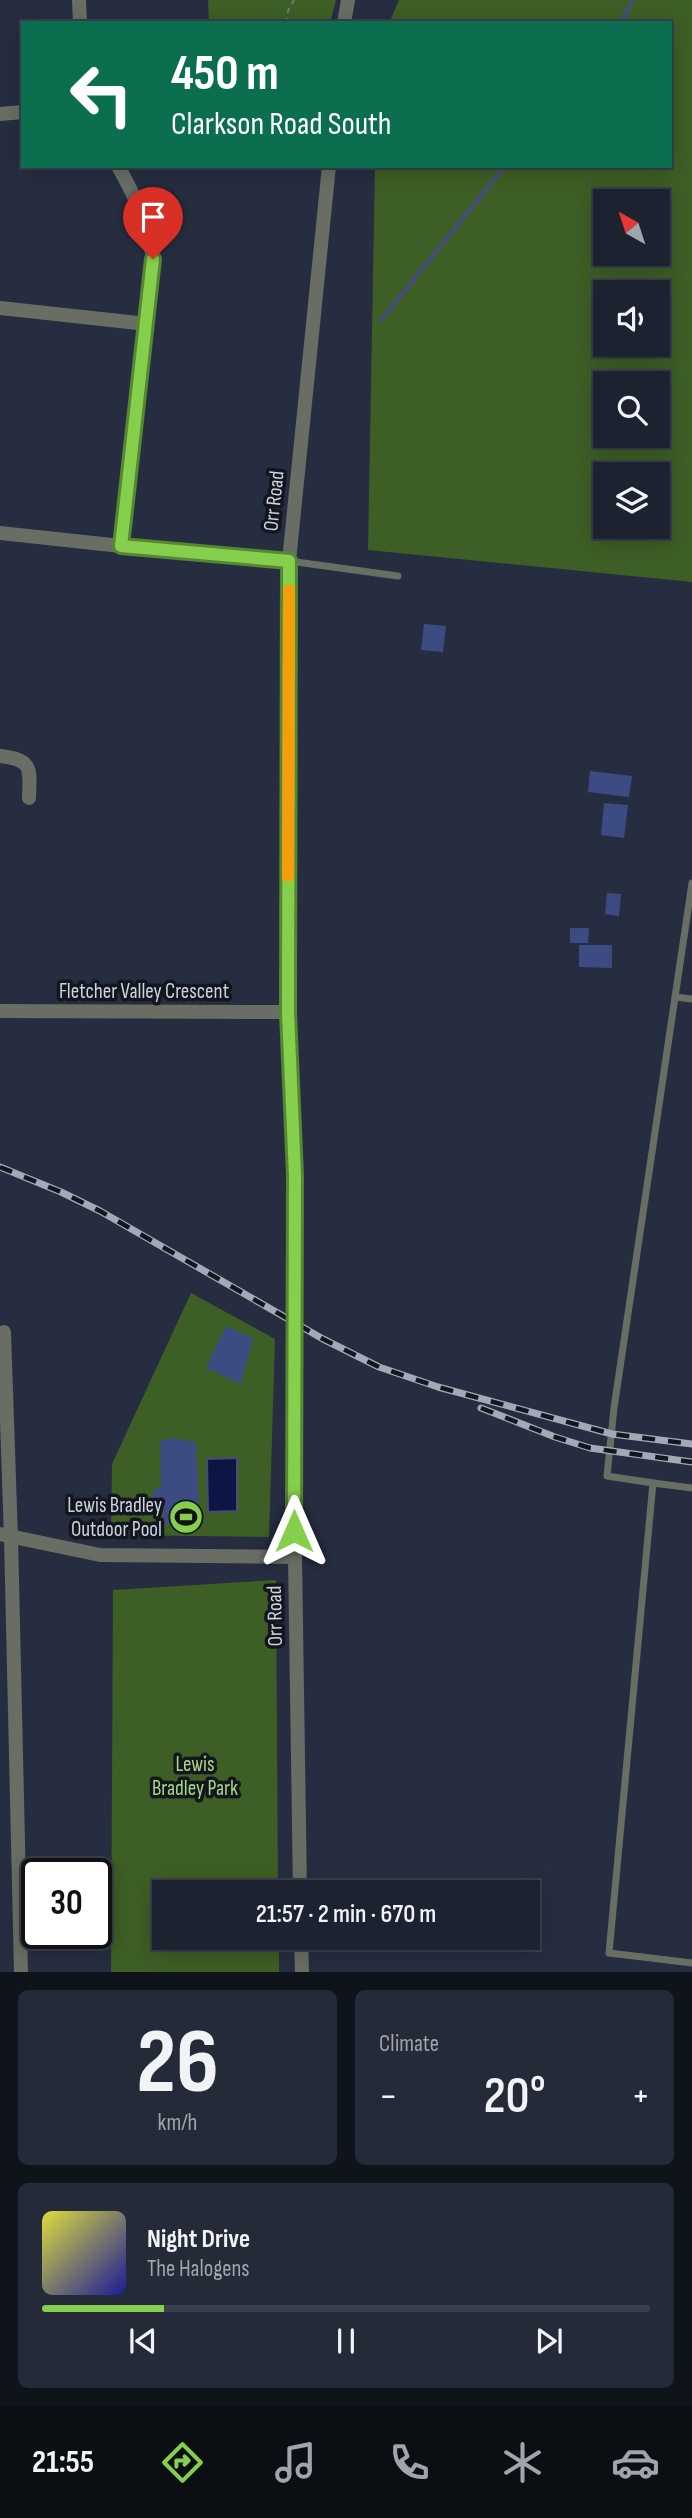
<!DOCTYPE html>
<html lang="en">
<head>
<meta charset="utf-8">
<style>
	body { margin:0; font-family:"Sofia Sans Condensed",sans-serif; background:#252a38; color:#f1f3f6; height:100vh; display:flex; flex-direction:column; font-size:26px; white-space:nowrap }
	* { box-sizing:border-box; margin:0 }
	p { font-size:23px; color:#a0a4ab }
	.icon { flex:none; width:38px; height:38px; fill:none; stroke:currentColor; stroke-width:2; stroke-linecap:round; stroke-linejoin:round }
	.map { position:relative; height:1972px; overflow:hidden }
	.drawer { display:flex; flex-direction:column; gap:18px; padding:18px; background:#0f131a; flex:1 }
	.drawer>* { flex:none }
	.hud { position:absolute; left:21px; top:21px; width:651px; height:147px; border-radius:0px; box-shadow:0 4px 18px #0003,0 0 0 2px #3a3f4c; background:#0b6e4f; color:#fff; overflow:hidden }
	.needle { width:46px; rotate:321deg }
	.buttons { position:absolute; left:593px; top:189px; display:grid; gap:14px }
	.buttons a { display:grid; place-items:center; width:77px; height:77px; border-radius:0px; background:#1c2230; box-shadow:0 4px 18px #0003,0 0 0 2px #3a3f4c; font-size:35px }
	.speed { position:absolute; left:21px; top:1858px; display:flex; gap:14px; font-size:35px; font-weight:700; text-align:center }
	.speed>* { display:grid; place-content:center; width:91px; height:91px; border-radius:50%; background:#1c2230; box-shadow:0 4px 18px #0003,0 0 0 2px #3a3f4c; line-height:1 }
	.speed .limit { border:4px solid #111; border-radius:10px; background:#fff; color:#111 }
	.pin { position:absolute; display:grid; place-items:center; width:60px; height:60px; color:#fff; margin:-72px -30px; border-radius:50% 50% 50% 0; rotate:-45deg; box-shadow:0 0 7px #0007 }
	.pin .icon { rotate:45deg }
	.me { position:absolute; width:77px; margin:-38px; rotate:0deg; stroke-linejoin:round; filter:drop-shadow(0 0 5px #0008) }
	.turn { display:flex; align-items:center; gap:24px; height:147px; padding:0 35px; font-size:32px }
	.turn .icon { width:91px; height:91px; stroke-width:2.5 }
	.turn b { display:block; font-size:49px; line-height:60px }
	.big { font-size:52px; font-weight:600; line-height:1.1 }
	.drawer .widget { flex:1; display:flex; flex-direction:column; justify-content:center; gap:10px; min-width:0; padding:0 24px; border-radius:10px; background:#252a38 }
	.drawer .dial { align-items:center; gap:0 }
	.dial b { font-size:91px; line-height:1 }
	.song { display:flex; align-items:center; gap:21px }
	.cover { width:84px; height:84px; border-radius:10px; background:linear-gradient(135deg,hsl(60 70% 55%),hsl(240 70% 35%)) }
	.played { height:7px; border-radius:4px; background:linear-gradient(90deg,#85cf4d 20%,#3a3f4c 20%) }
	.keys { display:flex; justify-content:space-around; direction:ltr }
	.heat { display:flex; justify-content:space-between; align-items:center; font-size:38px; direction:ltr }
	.drawer .tiles { flex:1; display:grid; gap:18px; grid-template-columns:1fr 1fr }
	.widget:last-child { grid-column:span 2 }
	.trip { position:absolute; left:152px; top:1880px; width:388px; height:70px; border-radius:0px; background:#1c2230; box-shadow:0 4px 18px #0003,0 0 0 2px #3a3f4c; font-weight:600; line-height:70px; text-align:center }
	.menu { display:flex; height:112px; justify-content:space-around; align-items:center; background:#0b0e13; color:#a0a4ab }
	.menu .icon { width:49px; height:49px }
	.menu .on { color:#85cf4d }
	.menu b { font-size:32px; color:#f1f3f6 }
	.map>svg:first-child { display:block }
</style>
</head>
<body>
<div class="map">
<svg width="692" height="1972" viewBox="0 0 692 1972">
	<rect width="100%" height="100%" fill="#262d40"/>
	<g fill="#3d5e25" fill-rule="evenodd">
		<polygon points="208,0 336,0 330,23 209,23"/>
		<path d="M399,0H692V582L368,550L375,166H670V23H389ZM658,201V254H606V201ZM658,292V345H606V292ZM658,383V436H606V383ZM658,474V527H606V474Z"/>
		<polygon points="191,1293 275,1339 269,1537 111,1535 112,1464"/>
		<polygon points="276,1580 278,1892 164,1892 164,1937 279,1937 279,1972 111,1972 113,1590"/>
	</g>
	<polygon fill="#0d1547" stroke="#474e75" stroke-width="2" points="237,1458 237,1511 208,1512 207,1459"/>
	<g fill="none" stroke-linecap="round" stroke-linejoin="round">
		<g stroke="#474e75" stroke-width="4.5">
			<polyline points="621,23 633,0"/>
			<polyline points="381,320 505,166"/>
		</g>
	</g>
	<g fill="#3c4b82">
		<polygon points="424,624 446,626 443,652 421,650"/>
		<polygon points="590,771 632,776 629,797 588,792"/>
		<polygon points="604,803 628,805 624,838 601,835"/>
		<polygon points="607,893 621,894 619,916 605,914"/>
		<polygon points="570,928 589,928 588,943 570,943"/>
		<polygon points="579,945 612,945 612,968 579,967"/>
		<polygon points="226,1326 253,1338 241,1384 206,1368"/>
		<polygon points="171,1438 196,1442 200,1526 163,1524 163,1507 152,1505 153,1490 161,1487 160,1441"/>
	</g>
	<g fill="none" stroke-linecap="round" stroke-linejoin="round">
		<polyline stroke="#6b7182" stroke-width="2.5" stroke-dasharray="5 5" stroke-linecap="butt" points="287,23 288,11 294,0"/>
		<g stroke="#686e64" stroke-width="7">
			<polyline points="289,561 398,576"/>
			<polyline points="675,997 692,999"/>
			<polyline points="653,1483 607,1476 614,1408 692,883"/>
			<polyline points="692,1488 653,1483 609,1953 692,1963"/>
		</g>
		<g stroke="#686e64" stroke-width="14">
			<polyline points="79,0 80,23"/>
			<polyline points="344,23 348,0"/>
			<polyline points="0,114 23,112"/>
			<path d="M118,166C136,198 147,222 153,259L121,546"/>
			<polyline points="0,308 147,324"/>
			<polyline points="0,533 121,546 289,561"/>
			<path d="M0,756C33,760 30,768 29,798"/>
			<polyline points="0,1011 288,1012"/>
			<polyline points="4,1332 11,1538 21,1972"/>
			<polyline points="0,1534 100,1555 295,1557"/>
			<polyline points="300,1892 295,1557 295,1176 288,1012 289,561 329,166"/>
			<polyline points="301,1937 302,1972"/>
		</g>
		<g stroke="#a3a9b7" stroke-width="7">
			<g id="rail">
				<polyline points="0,1167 61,1192 100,1211 323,1339 379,1367 438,1387 612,1434 692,1444"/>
				<polyline points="481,1408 555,1437 590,1448 692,1462"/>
			</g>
		</g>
		<use href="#rail" stroke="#13161e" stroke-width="4.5" stroke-dasharray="13" stroke-linecap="butt"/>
	</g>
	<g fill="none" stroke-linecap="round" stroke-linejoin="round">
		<g stroke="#568732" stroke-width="18">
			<polyline id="route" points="153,259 121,546 289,561 288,1013 295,1176 294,1531"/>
		</g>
		<use href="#route" stroke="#85cf4d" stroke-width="12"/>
		<polyline stroke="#f59e0b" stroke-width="12" points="288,876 289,590"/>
	</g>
	<defs>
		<g id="stadium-disc" transform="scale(1.75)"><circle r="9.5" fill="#85cf4d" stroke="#13161e"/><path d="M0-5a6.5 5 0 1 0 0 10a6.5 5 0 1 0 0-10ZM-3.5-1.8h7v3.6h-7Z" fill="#111"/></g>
	</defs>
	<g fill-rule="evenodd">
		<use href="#stadium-disc" x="186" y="1517"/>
	</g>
	<g text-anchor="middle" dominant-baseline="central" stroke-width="7" stroke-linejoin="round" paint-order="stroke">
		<g font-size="21" fill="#ced3e0" stroke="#13161e">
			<text transform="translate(274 501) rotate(-84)">Orr Road</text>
			<text x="144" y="991">Fletcher Valley Crescent</text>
			<text transform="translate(275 1616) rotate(-91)">Orr Road</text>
		</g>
		<g font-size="21" fill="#ced3e0" stroke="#13161e" text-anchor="end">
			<text x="162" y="1505">Lewis Bradley<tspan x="162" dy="24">Outdoor Pool</tspan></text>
		</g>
		<g font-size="21" fill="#a6d986" stroke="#13161e">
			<text x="195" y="1764">Lewis<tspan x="195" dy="24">Bradley Park</tspan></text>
		</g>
	</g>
</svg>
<div class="buttons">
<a><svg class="needle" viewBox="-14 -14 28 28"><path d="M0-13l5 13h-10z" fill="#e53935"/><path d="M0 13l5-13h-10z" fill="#a0a4ab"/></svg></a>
<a><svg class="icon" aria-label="sound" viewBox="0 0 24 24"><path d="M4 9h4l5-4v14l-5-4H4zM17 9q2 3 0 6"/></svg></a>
<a><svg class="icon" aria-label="search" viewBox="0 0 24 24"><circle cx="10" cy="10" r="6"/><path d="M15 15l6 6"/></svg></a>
<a><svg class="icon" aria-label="layers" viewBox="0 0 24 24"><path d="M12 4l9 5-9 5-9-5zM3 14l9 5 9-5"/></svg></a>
</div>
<div class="speed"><div class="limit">30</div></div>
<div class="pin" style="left:153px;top:259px;background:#d93025"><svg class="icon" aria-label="arrive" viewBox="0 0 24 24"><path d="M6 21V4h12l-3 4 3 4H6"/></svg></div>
<svg class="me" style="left:294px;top:1531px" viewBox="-20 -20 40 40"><path d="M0-17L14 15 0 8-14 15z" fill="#85cf4d" stroke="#fff" stroke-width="4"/></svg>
<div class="trip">21:57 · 2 min · 670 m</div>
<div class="hud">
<div class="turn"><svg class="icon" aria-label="left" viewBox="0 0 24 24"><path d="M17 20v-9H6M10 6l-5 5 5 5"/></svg><div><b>450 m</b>Clarkson Road South</div></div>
</div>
</div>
<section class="drawer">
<div class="tiles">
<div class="widget dial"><b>26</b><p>km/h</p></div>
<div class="widget"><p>Climate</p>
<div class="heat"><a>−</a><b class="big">20°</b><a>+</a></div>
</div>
<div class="widget">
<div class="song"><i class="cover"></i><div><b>Night Drive</b><p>The Halogens</p></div></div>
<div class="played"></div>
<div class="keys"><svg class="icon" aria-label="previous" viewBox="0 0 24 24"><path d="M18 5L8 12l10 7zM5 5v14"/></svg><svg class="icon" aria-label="pause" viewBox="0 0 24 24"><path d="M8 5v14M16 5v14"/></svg><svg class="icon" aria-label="next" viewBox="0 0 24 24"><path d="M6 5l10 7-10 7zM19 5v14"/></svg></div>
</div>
</div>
</section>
<nav class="menu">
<b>21:55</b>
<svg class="icon on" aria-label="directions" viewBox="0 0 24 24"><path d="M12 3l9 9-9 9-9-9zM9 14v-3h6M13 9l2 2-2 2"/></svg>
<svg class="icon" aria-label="music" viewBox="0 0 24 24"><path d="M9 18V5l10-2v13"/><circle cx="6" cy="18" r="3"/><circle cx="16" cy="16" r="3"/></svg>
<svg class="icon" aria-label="phone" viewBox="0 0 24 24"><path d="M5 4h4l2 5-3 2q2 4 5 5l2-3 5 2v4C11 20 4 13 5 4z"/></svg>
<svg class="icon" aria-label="climate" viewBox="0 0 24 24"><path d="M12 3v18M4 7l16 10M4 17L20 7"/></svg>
<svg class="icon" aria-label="car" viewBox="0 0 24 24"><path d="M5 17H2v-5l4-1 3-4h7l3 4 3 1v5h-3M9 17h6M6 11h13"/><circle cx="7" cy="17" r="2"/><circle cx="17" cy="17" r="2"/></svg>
</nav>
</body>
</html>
